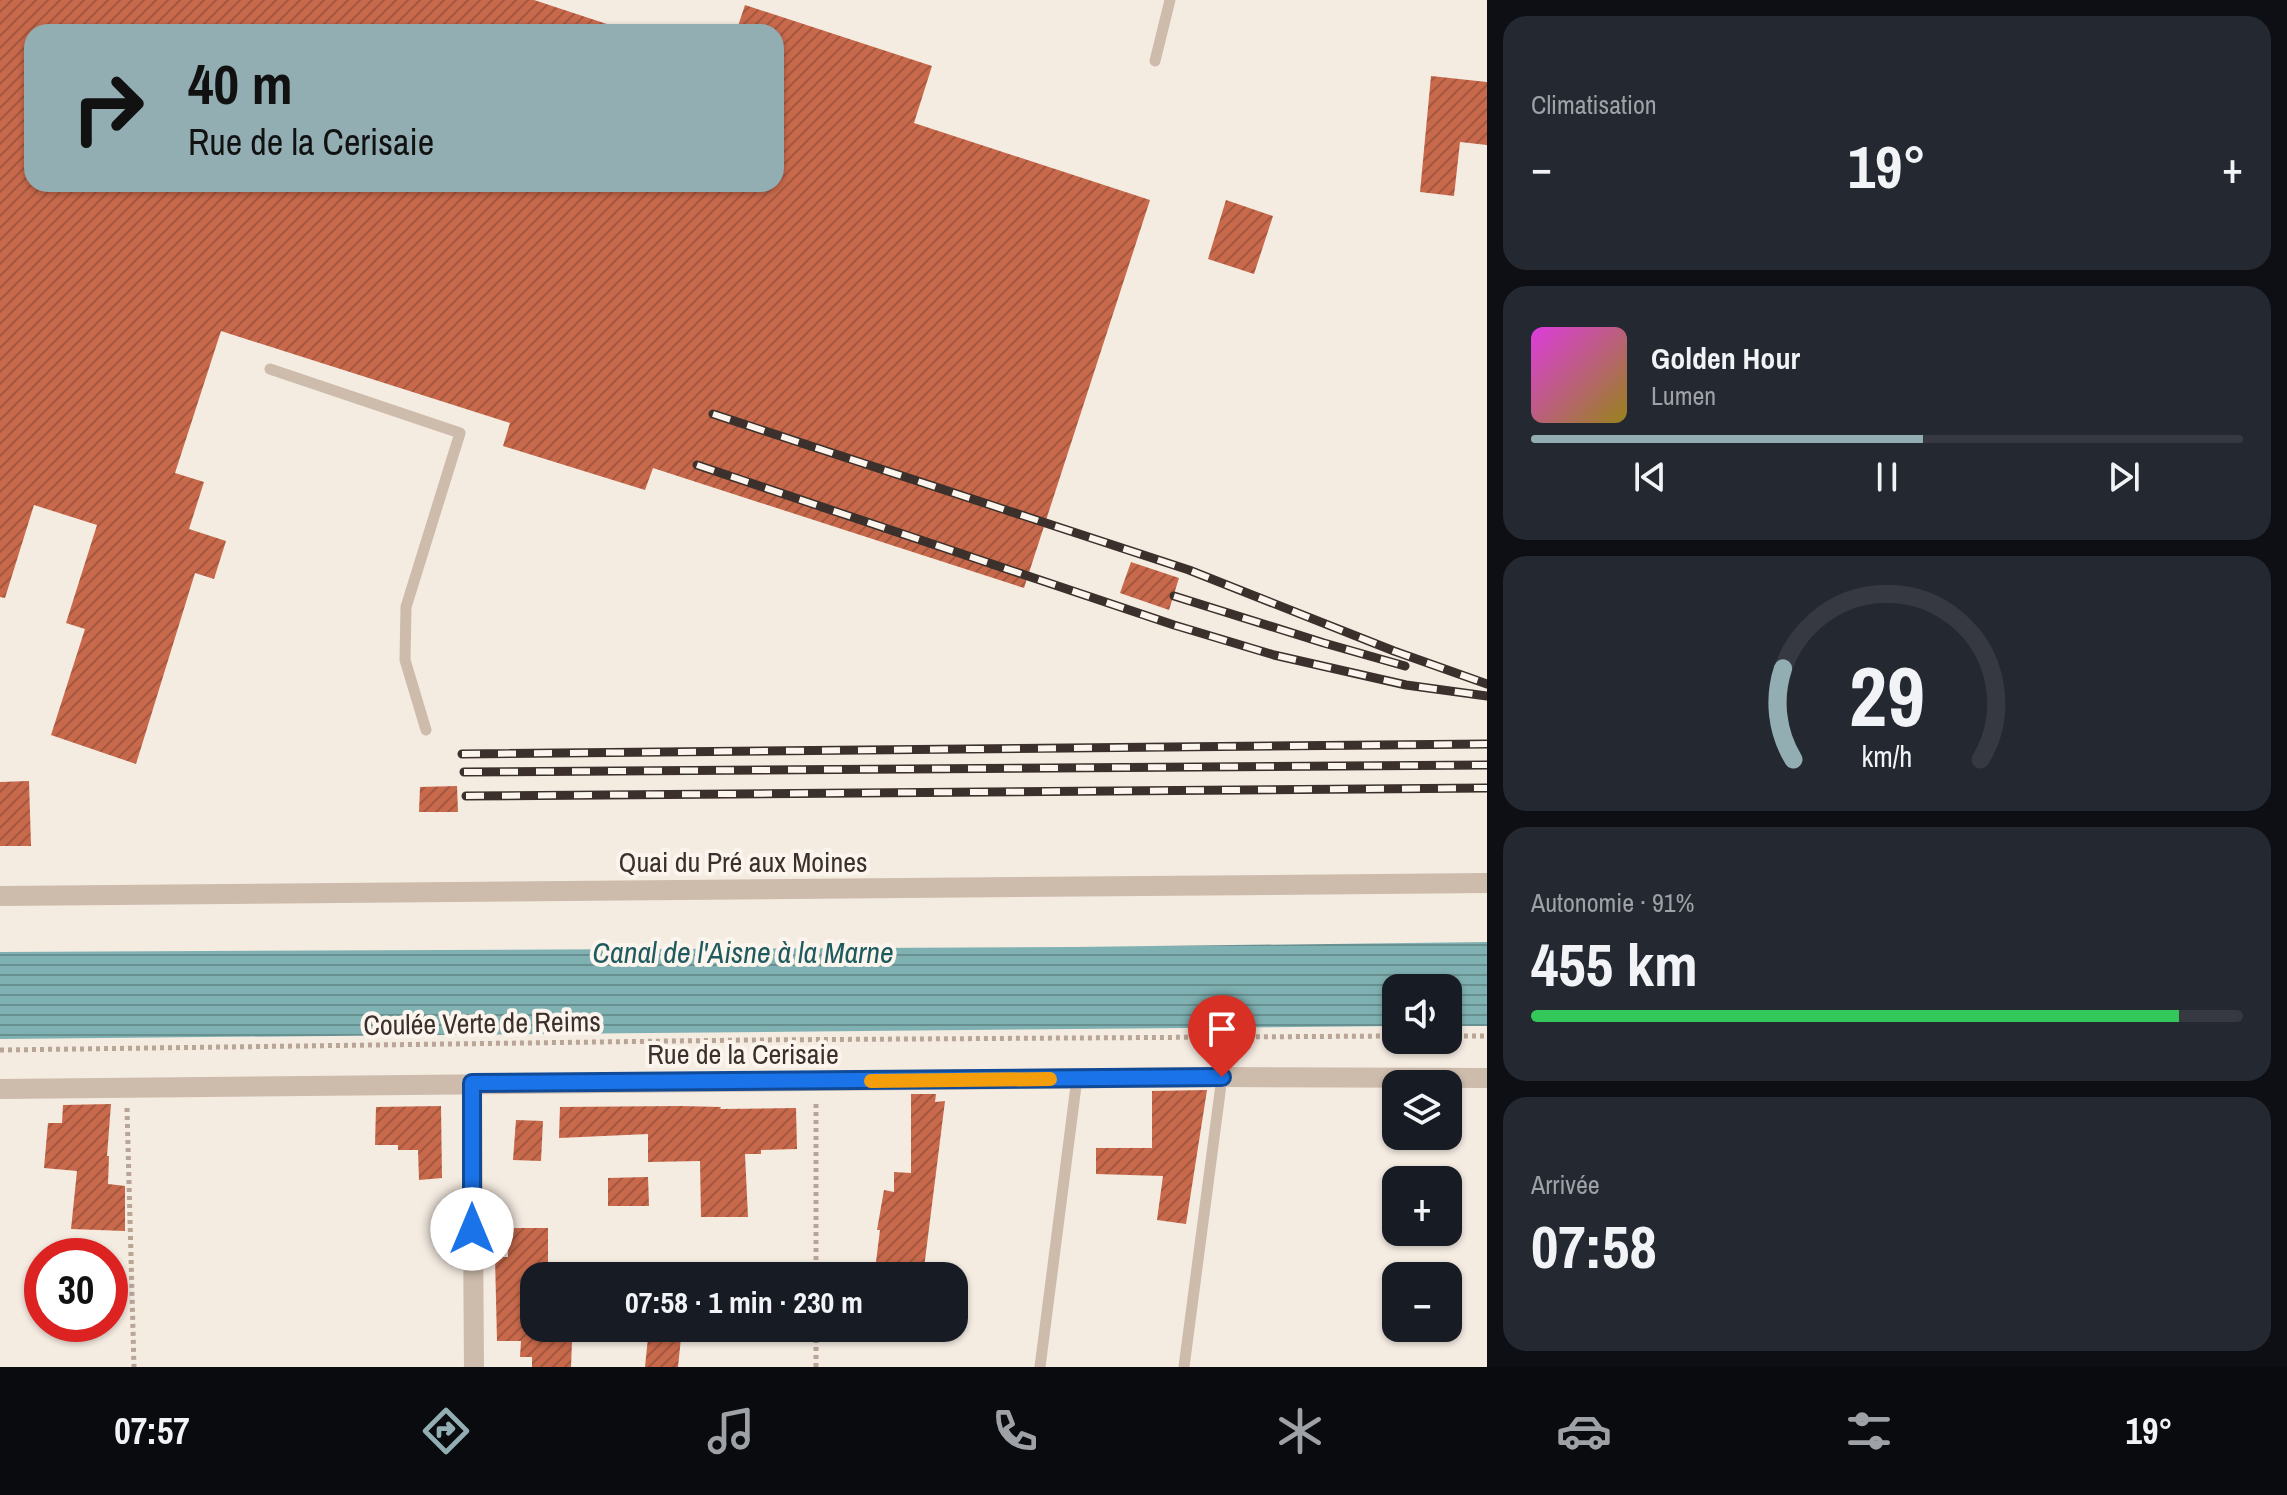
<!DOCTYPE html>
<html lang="fr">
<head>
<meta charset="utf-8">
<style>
	body { margin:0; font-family:"Archivo Narrow",sans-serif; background:#242831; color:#f1f3f6; height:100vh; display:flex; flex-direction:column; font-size:30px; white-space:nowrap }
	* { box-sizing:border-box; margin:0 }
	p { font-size:26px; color:#9ea1a6 }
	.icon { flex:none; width:44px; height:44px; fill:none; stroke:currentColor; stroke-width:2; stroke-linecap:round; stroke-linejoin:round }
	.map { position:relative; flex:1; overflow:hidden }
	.drawer { display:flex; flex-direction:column; gap:16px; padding:16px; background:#0d0f14; width:800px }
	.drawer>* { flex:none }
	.hud { position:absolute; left:24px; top:24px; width:760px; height:168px; border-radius:24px; box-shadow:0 2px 6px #0004; background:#92aeb2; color:#111; overflow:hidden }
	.fabs { position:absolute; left:1382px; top:974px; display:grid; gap:16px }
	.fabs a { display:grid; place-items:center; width:80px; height:80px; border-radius:16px; background:#171b24; box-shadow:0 2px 6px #0004; font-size:40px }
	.speed { position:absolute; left:24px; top:1238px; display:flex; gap:16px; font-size:40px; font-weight:700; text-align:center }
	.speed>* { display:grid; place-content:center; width:104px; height:104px; border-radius:50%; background:#171b24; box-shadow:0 2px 6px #0004; line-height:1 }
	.speed .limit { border:12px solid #d22; background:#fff; color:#111 }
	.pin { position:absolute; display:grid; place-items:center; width:68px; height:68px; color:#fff; margin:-82px -34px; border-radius:50% 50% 50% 0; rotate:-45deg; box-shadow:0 0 8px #0007 }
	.pin .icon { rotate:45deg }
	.me { position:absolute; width:88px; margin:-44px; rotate:0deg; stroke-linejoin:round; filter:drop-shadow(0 0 6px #0008) }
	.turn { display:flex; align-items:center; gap:28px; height:168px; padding:0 32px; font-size:36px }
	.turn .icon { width:104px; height:104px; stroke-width:2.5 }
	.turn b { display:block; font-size:56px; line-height:68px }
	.big { font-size:60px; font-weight:700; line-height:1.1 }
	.drawer .tile { flex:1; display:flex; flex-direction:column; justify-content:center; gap:12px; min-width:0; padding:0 28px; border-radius:24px; background:#242831 }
	.drawer .dial { align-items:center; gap:0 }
	.dial svg { height:208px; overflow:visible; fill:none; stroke:#363941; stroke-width:7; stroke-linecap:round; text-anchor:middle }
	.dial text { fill:#f1f3f6; stroke:none }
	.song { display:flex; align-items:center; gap:24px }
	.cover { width:96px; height:96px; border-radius:12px; background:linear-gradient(135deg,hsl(300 70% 55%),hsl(50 70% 35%)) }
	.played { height:8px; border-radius:4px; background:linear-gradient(90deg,#92aeb2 55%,#363941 55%) }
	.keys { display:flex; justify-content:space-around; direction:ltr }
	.heat { display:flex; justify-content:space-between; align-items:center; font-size:44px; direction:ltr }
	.charge { height:12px; border-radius:6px; background:linear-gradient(90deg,#34c759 91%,#363941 0) }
	.trip { position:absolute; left:520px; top:1262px; width:448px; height:80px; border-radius:24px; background:#171b24; box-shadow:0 2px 6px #0004; font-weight:700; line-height:80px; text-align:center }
	.tab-bar { display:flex; height:128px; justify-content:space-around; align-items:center; background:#090b0e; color:#9ea1a6 }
	.tab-bar .icon { width:56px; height:56px }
	.tab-bar .on { color:#92aeb2 }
	.tab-bar b { font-size:36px; color:#f1f3f6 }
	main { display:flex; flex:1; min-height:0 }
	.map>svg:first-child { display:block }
</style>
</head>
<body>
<main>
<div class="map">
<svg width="1487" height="1367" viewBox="0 0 1487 1367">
	<defs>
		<pattern id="water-rules" width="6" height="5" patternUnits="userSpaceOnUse" patternTransform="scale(2)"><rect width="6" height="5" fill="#7fb0b2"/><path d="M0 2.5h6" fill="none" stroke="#699091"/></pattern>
		<pattern id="building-hatch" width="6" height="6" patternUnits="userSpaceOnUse" patternTransform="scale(2)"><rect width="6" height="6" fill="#c8694b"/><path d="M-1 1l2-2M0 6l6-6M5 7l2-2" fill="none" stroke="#a4573f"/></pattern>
	</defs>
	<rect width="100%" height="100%" fill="#f4ebe1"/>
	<polygon fill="url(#water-rules)" points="1487,942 1487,1026 1448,1026 1448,988 1396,988 1396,1026 0,1039 0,952 1074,947"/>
	<g fill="url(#building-hatch)">
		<polygon points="0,0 534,0 619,28 619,32 32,32 32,184 776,184 776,32 736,32 745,5 932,66 914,123 1150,200 1024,588 653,468 645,490 503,446 510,423 221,331 175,473 204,482 189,529 226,541 214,579 195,573 136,764 51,735 85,629 66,623 97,525 34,505 5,598 0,597"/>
		<polygon points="1431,76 1487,82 1487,145 1460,142 1454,196 1420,192"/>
		<polygon points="1226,200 1273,216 1254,274 1208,259"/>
		<polygon points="1131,562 1179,578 1169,610 1120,593"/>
		<polygon points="29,781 31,846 0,846 0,782"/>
		<polygon points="457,786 458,812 419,812 420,787"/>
		<polygon points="1207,1090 1186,1224 1157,1220 1163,1176 1096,1174 1096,1148 1152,1148 1152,1091"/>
		<polygon points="911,1094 936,1094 935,1102 945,1101 923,1276 875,1270 880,1230 877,1230 884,1190 894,1192 894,1172 911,1173"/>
		<polygon points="111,1104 107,1156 109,1156 108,1184 125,1186 125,1231 71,1229 77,1171 44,1168 48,1123 62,1123 63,1105"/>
		<polygon points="441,1106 442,1178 419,1180 418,1150 398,1150 398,1145 375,1145 376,1107"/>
		<polygon points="680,1106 721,1107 720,1109 796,1108 797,1149 761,1150 761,1154 745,1154 748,1217 701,1217 700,1161 648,1162 648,1134 559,1138 560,1107"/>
		<polygon points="516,1120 543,1121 541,1161 513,1160"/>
		<polygon points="648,1177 649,1206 608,1206 608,1178"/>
		<polygon points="507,1228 548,1228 548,1276 534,1276 534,1328 555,1328 555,1342 572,1341 571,1367 532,1367 532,1357 520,1357 521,1341 497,1341 495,1257 508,1257"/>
		<polygon points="649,1328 682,1328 678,1367 645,1367"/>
	</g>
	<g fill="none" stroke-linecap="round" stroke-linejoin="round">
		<g stroke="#b9a596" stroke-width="5" stroke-dasharray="4 4" stroke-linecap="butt">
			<polyline points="1448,1036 1487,1036"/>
			<polyline points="0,1050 748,1040 1396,1036"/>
			<polyline points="127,1108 134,1367"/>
			<polyline points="816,1276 816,1103"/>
			<polyline points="816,1367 816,1328"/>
		</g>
		<g stroke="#cdbbac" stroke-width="11">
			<polyline points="1155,61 1170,0"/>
			<polyline points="270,369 460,433 406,607 405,660 426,730"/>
			<polyline points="1040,1367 1077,1078"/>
			<polyline points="1184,1367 1222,1077"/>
		</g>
		<g stroke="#cdbbac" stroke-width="20">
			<polyline points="472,1083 474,1367"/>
			<polyline points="0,1089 1222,1077 1487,1078"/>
		</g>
		<polyline stroke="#cdbbac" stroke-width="20" points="0,896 1487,883"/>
		<g stroke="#3b302b" stroke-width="9">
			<g id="rail">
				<polyline points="713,414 1189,570 1394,651 1487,684"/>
				<polyline points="697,465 1174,625 1274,655 1406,685 1487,696"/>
				<polyline points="1174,596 1324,643 1405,666"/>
				<polyline points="462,754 1487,744"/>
				<polyline points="464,772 1487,765"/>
				<polyline points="466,796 1487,788"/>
			</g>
		</g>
		<use href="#rail" stroke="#fbf5ee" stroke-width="6" stroke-dasharray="18" stroke-linecap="butt"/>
	</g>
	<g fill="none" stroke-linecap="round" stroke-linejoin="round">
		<g stroke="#114b97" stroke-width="20">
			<polyline id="route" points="472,1229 472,1083 1222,1077"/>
		</g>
		<use href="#route" stroke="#1a73e8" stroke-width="14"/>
		<polyline stroke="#f59e0b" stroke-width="14" points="871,1081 1050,1079"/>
	</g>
	<g text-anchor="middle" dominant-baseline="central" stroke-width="8" stroke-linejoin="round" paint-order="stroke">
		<g font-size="28" fill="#3b302b" stroke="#fbf5ee">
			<text x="743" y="862">Quai du Pré aux Moines</text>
			<text transform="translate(482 1023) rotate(-1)">Coulée Verte de Reims</text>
			<text x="743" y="1054">Rue de la Cerisaie</text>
		</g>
		<g font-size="30" font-style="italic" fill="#1f5a5e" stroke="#fbf5ee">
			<text x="743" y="952">Canal de l'Aisne à la Marne</text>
		</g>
	</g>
</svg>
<div class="fabs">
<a><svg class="icon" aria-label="sound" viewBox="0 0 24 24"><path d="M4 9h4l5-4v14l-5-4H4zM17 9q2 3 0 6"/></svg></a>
<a><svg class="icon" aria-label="layers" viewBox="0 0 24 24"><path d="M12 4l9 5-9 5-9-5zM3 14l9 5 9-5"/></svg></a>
<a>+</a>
<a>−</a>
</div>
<div class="speed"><div class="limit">30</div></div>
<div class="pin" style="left:1222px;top:1077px;background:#d93025"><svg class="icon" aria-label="arrive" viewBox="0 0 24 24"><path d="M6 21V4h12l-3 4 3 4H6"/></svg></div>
<svg class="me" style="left:472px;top:1229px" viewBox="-20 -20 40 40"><circle r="19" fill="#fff"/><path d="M0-13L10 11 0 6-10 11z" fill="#1a73e8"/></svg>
<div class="trip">07:58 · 1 min · 230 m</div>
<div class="hud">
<div class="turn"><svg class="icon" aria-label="right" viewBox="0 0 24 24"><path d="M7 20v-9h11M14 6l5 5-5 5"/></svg><div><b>40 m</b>Rue de la Cerisaie</div></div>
</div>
</div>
<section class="drawer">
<div class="tile"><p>Climatisation</p>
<div class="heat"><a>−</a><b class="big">19°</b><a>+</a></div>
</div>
<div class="tile">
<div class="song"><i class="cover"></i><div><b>Golden Hour</b><p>Lumen</p></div></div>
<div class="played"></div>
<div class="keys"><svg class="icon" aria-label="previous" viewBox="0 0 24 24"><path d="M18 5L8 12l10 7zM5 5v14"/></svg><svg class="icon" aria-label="pause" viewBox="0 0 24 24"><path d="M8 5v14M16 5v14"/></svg><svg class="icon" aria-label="next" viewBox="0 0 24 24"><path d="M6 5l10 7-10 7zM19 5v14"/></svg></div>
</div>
<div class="tile dial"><svg viewBox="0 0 100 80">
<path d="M14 69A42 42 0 1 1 86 69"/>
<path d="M14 69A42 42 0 0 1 10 34" stroke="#92aeb2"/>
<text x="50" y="56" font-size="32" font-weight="700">29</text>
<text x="50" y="72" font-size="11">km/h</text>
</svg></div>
<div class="tile"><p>Autonomie · 91%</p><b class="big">455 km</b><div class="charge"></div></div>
<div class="tile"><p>Arrivée</p><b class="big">07:58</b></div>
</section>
</main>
<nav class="tab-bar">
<b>07:57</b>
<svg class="icon on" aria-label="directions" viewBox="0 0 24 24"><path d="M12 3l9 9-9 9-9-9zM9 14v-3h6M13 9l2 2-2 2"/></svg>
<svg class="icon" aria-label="music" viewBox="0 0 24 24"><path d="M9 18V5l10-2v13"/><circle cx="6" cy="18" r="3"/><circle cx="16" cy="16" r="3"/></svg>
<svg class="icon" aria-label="phone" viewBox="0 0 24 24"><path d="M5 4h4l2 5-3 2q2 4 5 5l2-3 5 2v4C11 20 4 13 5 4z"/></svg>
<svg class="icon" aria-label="climate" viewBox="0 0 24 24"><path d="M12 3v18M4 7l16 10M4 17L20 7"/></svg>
<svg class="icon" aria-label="car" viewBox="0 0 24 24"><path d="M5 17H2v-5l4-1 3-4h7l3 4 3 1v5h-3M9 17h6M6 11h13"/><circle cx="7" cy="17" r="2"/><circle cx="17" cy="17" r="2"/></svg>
<svg class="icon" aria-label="filters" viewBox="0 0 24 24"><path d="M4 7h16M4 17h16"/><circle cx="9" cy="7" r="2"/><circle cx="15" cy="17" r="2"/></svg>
<b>19°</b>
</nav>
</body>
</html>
